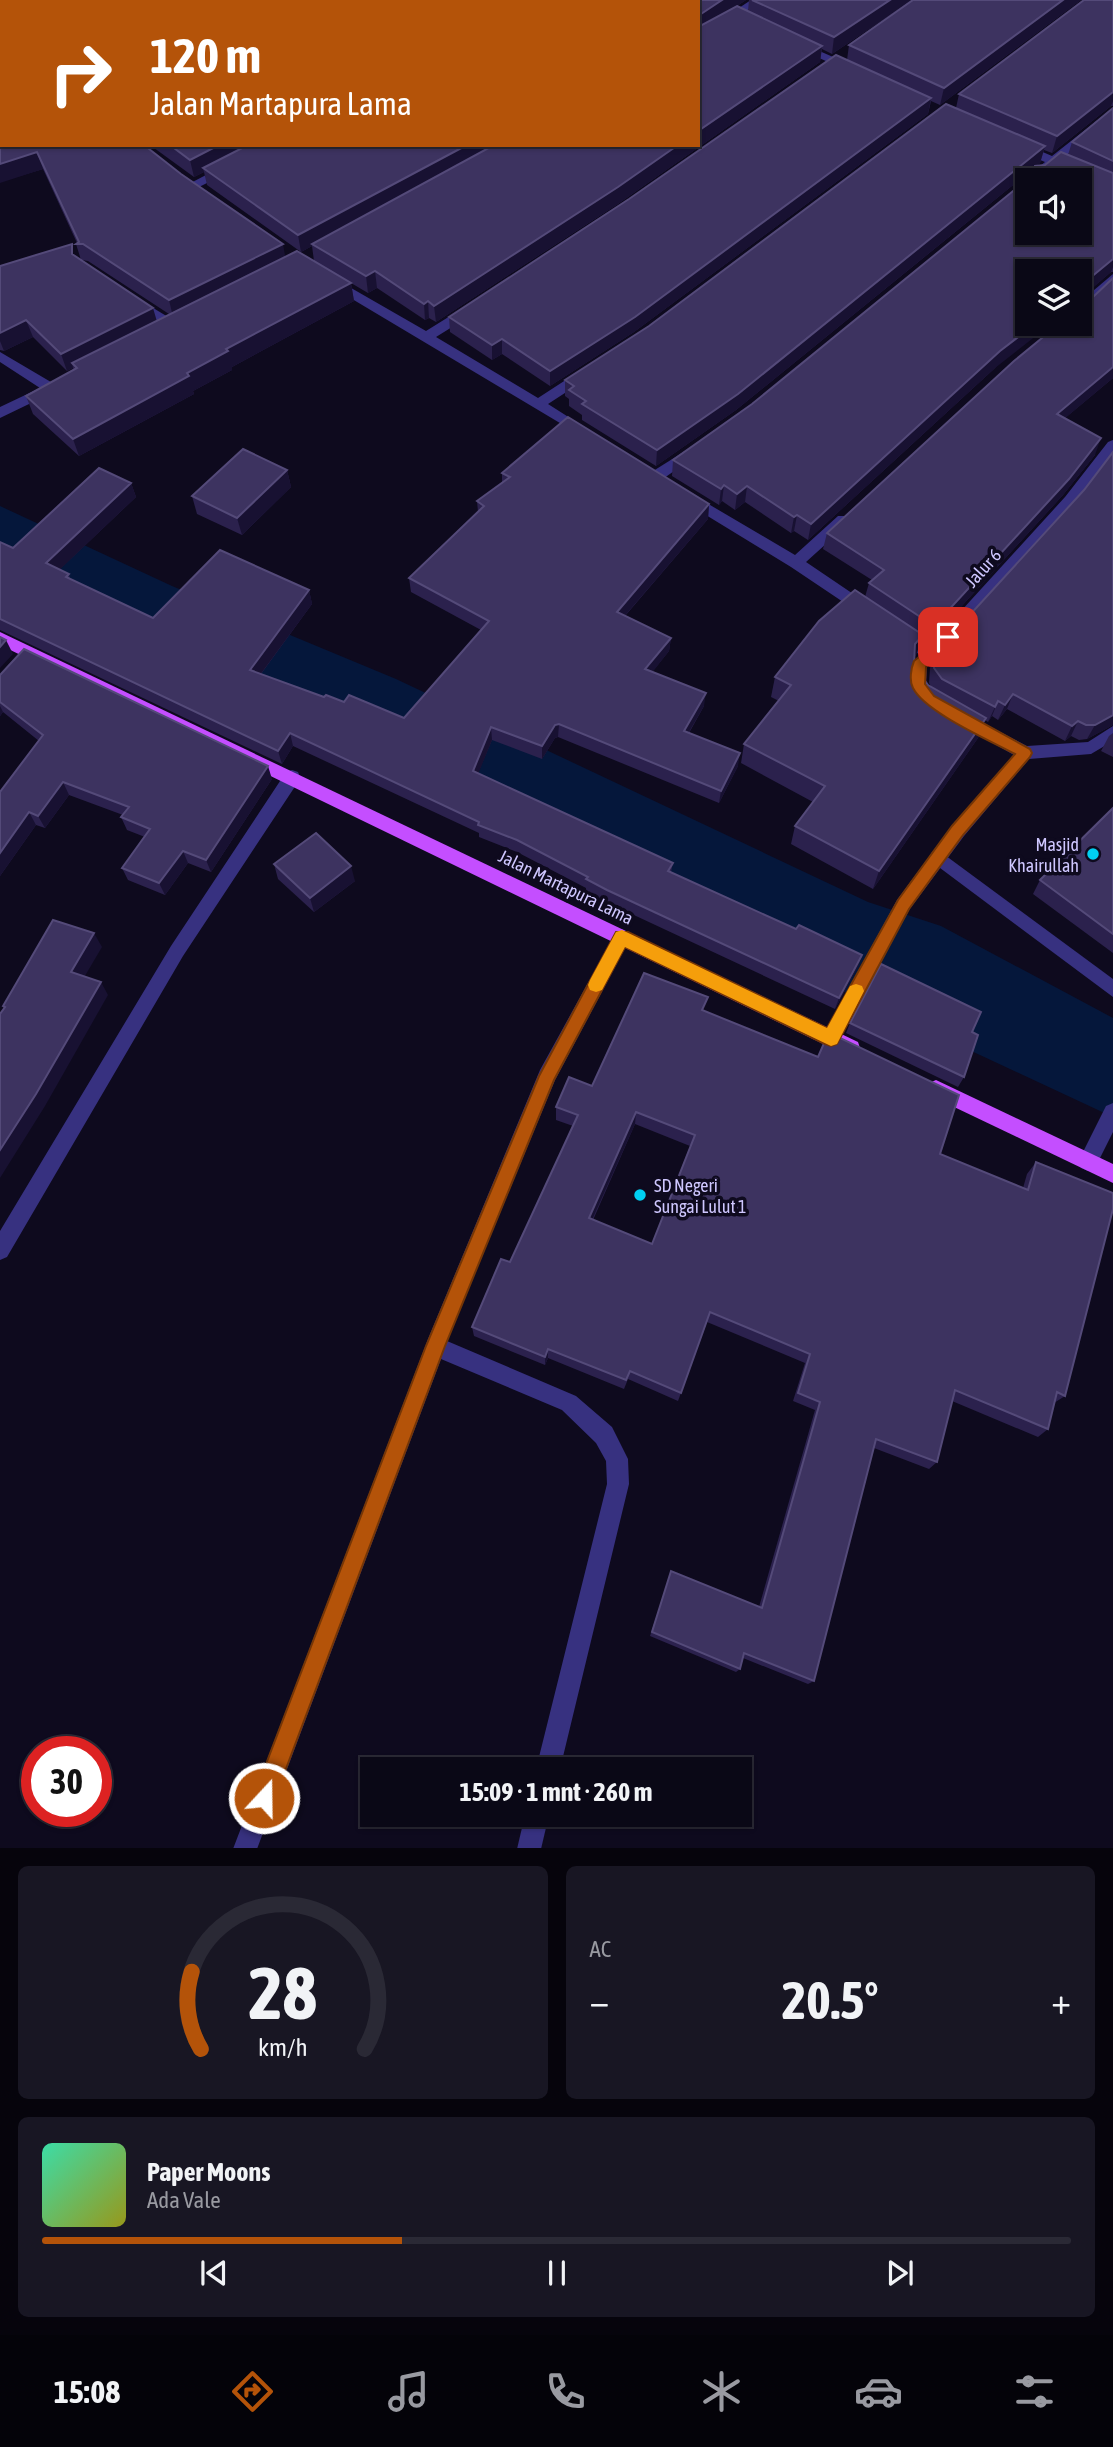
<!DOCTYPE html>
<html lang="id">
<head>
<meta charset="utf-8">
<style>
	body { margin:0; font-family:"Asap Condensed",sans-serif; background:#181623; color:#f1f3f6; height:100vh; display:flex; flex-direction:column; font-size:26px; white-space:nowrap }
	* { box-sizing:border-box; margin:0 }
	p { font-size:23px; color:#999aa1 }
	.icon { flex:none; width:38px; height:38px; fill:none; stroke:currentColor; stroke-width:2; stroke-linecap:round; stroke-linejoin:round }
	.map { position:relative; height:1848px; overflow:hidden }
	.sheet { display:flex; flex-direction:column; gap:18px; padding:18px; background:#06040c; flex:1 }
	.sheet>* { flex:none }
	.top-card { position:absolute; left:0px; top:0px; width:700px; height:147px; box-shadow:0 2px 5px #0004,0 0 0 2px #2a2935; background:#b45309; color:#fff; overflow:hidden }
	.fabs { position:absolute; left:1015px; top:168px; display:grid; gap:14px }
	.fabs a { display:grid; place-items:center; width:77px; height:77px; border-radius:0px; background:#0a0816; box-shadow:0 2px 5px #0004,0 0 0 2px #2a2935; font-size:35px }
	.speed { position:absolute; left:21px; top:1736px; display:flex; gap:14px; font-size:35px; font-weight:700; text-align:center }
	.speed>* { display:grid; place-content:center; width:91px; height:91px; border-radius:50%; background:#0a0816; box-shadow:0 2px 5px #0004,0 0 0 2px #2a2935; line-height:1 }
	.speed .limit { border:10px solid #d22; background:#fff; color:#111 }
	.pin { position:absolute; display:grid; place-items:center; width:60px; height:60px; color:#fff; margin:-30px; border-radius:14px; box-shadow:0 4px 10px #0006 }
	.me { position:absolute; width:77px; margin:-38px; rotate:21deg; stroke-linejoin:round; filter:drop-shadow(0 0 5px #0008) }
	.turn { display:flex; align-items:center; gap:24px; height:147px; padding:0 35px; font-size:32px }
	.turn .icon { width:91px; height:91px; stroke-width:2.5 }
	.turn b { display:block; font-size:49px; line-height:60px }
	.big { font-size:52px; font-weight:700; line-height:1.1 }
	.sheet .widget { flex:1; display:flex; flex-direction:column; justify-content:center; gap:10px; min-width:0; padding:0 24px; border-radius:10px; background:#181623 }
	.sheet .dial { align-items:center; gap:0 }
	.dial svg { height:182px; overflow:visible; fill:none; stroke:#2a2935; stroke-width:7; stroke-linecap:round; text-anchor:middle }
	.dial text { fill:#f1f3f6; stroke:none }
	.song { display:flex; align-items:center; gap:21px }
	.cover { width:84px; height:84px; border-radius:10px; background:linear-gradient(135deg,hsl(160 70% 55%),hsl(60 70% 35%)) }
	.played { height:7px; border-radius:4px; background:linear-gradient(90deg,#b45309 35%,#2a2935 35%) }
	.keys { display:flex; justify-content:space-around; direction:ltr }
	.heat { display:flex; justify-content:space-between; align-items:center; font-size:38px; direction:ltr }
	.sheet .tiles { flex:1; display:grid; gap:18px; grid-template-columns:1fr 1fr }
	.widget:last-child { grid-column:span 2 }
	.trip { position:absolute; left:360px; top:1757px; width:392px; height:70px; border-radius:0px; background:#0a0816; box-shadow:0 2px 5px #0004,0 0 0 2px #2a2935; font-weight:700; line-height:70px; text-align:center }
	.dock { display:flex; height:112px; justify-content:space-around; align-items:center; background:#040309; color:#999aa1 }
	.dock .icon { width:49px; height:49px }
	.dock .selected { color:#b45309 }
	.dock b { font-size:32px; color:#f1f3f6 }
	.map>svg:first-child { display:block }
</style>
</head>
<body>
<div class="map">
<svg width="1113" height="1849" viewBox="0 0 1113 1849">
	<rect width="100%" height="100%" fill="#0e0a1e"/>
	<polygon fill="#05173b" points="0,506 172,586 396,679 868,902 941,926 1113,1018 1113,1117 0,598"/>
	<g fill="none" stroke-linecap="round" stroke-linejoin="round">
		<g fill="#373180" fill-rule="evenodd">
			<polygon points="938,850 1113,979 1113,997 932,862 929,857 932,852"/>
			<polygon points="1113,1103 1113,1132 1095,1168 1088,1171 1081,1168 1078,1162 1106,1106"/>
		</g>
		<g fill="#373180" fill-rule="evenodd">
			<polygon points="751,0 763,0 698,43 698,35"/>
			<polygon points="801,43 856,67 858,69 848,71 797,48 795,46"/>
			<polygon points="1113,108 1113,117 1061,160 1113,183 1113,191 1055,166 1038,180 1027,180 1027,183 1027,177 1045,162 1016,150 1016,144 1024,144 1052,156"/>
			<polygon points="225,165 229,166 229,172 195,189 185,186"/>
			<polygon points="1113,274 1113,285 1085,312 1080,313 1080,302"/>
			<polygon points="332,277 426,331 463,308 473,308 473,314 436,337 538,398 578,372 588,372 588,378 548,404 592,432 585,437 580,435 327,284 327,278"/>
			<polygon points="135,297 178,323 178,329 168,329 130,304 129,301"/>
			<polygon points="0,352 56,385 56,391 0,418 0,407 40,388 0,362"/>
			<path d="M1113,440V455L1075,505L953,641L927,667L926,684L931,692L923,698C904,692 908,666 920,655L895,637L892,633L895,629H905L930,645L1065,497L1108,442Z"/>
			<polygon points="693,446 700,451 698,454 660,481 650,481 650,473"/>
			<polygon points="688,492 795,555 838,516 848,516 850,520 848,524 806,562 871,606 874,610 871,614 861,614 791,567 683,501 681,497"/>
			<polygon points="960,711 1027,746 1088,742 1113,726 1113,741 1091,754 1029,759 964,836 909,910 837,1044 831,1046 825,1044 822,1038 825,1032 897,900 952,826 1014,755 954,721 952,717 954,713"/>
			<polygon points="292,770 298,772 300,777 298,782 183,956 7,1257 0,1260 0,1231 171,946 286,772"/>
			<polygon points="622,929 628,932 631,937 555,1080 447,1341 576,1396 612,1427 628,1459 629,1484 560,1769 536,1769 607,1484 606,1461 596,1443 562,1410 441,1359 257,1849 233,1849 428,1339 540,1070 616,932"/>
			<polygon points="525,1815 549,1815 541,1849 517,1849"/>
		</g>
		<g fill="#c44eff" fill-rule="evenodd">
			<polygon points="0,632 858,1042 860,1048 858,1054 851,1056 844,1054 0,645"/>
			<polygon points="936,1080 1113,1164 1113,1183 929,1095 927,1089 929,1083"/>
		</g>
	</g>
	<g fill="#2b214d" fill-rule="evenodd">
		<path d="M0,0H746L737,6L748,11L749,0H912L832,54L822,49L820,62L618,204L436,322L429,318L425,320L377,288L368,293L351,283L354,301L232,367V370L193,391L194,394L79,456L33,414L26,396L74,370L73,368L67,371L33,337L4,351L0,350V266L75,256L81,260L76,244L77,243L43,169L0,182V120L144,145L285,256L314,261L312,246L301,252L207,185L204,172L194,177L150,145H698L2,2V117L0,116ZM82,260L88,261L169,314L157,321Z"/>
		<polygon points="913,0 1081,0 940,105 931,101 928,114 634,332 550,386 502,354 492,360 450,332 449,317 847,60 849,45"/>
		<polygon points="1113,0 1113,106 1111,106 1052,153 1044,150 1040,163 1036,166 1045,165 1068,155 1072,142 1113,108 1113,272 1111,272 1084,295 1084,298 1092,298 1113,278 1113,378 1065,418 1095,455 1063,495 929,642 922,637 916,655 914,658 914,665 928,685 932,688 929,683 930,668 935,653 1113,725 1087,739 1079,740 1071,736 1065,741 1007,709 998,720 992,716 988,722 985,720 978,738 873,889 791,844 795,826 813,802 741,763 744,744 779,701 771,697 775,677 865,597 869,583 872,580 823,549 827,533 1080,324 1080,271 995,368 808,540 794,531 791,533 745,502 735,510 722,501 719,505 672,476 673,460 752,404 1032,176 1034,168 736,410 656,466 582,420 582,415 569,406 569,399 565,396 565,380 649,326 956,108 959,94"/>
		<polygon points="287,470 291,487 242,535 197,514 192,496"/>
		<polygon points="502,473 709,504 708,519 625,616 671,638 669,651 652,672 704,706 689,733 738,766 719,803 558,737 555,738 542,759 492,740 478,773 673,863 671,872 796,929 862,955 858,966 835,1009 606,902 586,891 586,888 517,852 479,837 479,833 293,746 282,764 0,630 0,542 13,548 131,483 136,497 59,570 69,574 70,579 153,618 309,590 312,604 261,674 324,697 404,718 481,630 411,592 409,578 478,512 477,501 502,483"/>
		<polygon points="0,675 272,779 211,872 188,863 165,895 128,880 122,868 145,837 127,830 121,817 123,815 69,795 45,828 36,825 0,876 0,792 39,741 3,712 0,716"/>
		<polygon points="1113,733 1113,757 1101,751 1109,736"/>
		<polygon points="1113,808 1113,953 1033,894 1040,880"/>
		<polygon points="274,864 355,881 314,912 278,879"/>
		<path d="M705,1012L940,1154L1023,1188L1027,1174L1036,1162L1065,1396L1054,1403L1048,1429L1038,1437L952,1401L937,1462L929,1469L874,1448L814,1681L808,1684L743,1658L740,1669L736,1672L650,1636L671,1571L759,1607L815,1410L793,1401L805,1363L707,1322L678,1401L628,1379L624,1389L548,1358L545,1365L474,1336L472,1327L510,1262L573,1126L556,1120V1107L592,1086ZM635,1124L690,1146L652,1244L593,1220Z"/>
		<polygon points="850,1023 972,1032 964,1077 958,1087 846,1033"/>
	</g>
	<g fill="#181132">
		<polygon points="722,0 746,0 698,32 698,16"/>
		<polygon points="890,0 912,0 832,54 834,37"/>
		<polygon points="1063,0 1081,0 940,105 944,88"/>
		<polygon points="822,46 820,62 618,204 436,322 434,306 678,145 698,145 698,131"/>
		<polygon points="1113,92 1113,101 1111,106 1052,153 1057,136"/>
		<polygon points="931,98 928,114 634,332 550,386 550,371"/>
		<polygon points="219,145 256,145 203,168 204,172 194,177 190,160"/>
		<polygon points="467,145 499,145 312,244 312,246 301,252 298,235"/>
		<polygon points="1045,146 1040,163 736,410 656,466 657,450"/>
		<polygon points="37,152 43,169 0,183 0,164"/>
		<polygon points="283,244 286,261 173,317 169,300"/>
		<polygon points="1113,259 1113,267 1111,272 1080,299 1084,283"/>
		<polygon points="375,271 377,288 368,293 366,276"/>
		<polygon points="351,283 354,301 232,367 232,370 193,391 194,394 79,456 73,439 226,349"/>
		<polygon points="428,301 429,318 425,320 424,304"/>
		<polygon points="153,308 158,325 72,363 73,368 67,371 61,354"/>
		<polygon points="26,320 33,337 4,351 0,341 0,333"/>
		<polygon points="1035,324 1051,324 995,368 808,540 811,524 1000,351"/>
		<polygon points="502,339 502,354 492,360 492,345"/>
		<polygon points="1113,367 1113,378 1051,430 1057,414"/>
		<polygon points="1101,438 1095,455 1063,495 929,642 934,626"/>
		<polygon points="287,470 291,487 242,535 237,518"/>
		<polygon points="131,483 136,497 52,577 46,563"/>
		<polygon points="724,485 722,501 719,505 721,489"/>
		<polygon points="747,486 745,502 735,510 737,494"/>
		<polygon points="709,504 708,519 616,626 617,612"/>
		<polygon points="797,515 794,531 791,533 794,517"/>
		<polygon points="309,590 312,604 254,683 250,670"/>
		<polygon points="923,635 916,655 908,665 915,644"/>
		<polygon points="671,638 669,651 644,683 645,669"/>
		<polygon points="6,640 13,654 0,668 0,647"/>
		<polygon points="706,693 704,706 682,744 684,731"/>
		<polygon points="1013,694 1007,709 998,720 1005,705"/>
		<polygon points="998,701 992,716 988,722 995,707"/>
		<polygon points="0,706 3,712 0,716"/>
		<polygon points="1113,715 1113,725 1087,739 1095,725"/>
		<polygon points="986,718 978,738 873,889 879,871"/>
		<polygon points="1078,721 1071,736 1065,741 1072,726"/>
		<polygon points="559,724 558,737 555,738 542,759 542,746 555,725"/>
		<polygon points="491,727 492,740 474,784 473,771"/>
		<polygon points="290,733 293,746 282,764 278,751"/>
		<polygon points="740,753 738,766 719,803 721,791"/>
		<polygon points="268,766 272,779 211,872 206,860"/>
		<polygon points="63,782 69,795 45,828 38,816"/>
		<polygon points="29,812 36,825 0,876 0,853"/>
		<polygon points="183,851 188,863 165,895 159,883"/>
		<polygon points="351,866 355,881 314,912 310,898"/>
		<polygon points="94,933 102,947 79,986 71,972"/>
		<polygon points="862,955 858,966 835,1009 839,998"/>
		<polygon points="101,982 108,995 45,1106 0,1178 0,1150"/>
		<polygon points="636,1112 635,1124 588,1229 589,1218"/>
		<polygon points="548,1349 548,1358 545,1365 545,1357"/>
	</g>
	<g fill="#3d3360" stroke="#544a79" stroke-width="2" fill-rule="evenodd">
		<polygon points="0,0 722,0 698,16 698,2 2,2 2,18 0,17"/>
		<polygon points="752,0 890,0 834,37"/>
		<polygon points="913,0 1063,0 944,88 849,45"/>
		<polygon points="1084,0 1113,0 1113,92 1057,136 959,94"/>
		<polygon points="737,6 822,46 698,131 698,27"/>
		<polygon points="2,19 2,58 0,57 0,20"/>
		<polygon points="836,55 931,98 635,317 550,371 502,339 492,345 449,317 629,199"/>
		<polygon points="2,69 2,104 0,102 0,70"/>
		<polygon points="946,104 1045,146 738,394 657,450 582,404 586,401 569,390 574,386 565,380 649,326"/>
		<polygon points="1113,108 1113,161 1072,142"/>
		<polygon points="2,119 2,145 144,145 181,174 283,244 169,300 83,244 76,244 79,242 37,152 0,164 0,120"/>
		<polygon points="170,145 219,145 190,160"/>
		<polygon points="248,145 467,145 298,235 203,168"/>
		<polygon points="494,145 678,145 618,187 434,306 428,301 424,304 375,271 366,276 312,244"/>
		<path d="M1061,152L1113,173V259L1084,283V298H1092L1113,278V367L1057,414L1101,438L1069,479L934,626L869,583L884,570L827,533L1014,361L1059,324H1080V271H1027V324H1035L1000,351L811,524L797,515L794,517L747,486L737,494L724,485L721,489L673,460L752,404L1034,174L1035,166L1045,165ZM1027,180H1080V233H1027Z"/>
		<polygon points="72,244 72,254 153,308 61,354 26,320 0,333 0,266"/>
		<polygon points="297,251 351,283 226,349 228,351 187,373 189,376 73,439 26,396 77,368 72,363"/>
		<polygon points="568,417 709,504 617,612 671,638 645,669 706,693 684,731 740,753 721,791 559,724 555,725 542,746 491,727 473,771 673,863 668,871 796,929 799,925 862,955 839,998 607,890 586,879 588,877 517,840 478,825 479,822 290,733 278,751 0,619 0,542 13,548 99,468 131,483 46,563 69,574 66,577 153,618 220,550 309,590 250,670 324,697 326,695 344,702 349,695 404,718 489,621 409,578 484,506 477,501 510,477 502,473"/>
		<polygon points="243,449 287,470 237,518 192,496"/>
		<polygon points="1113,452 1113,715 1095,725 1086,725 1078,721 1072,726 1013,694 1005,705 998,701 995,707 942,679 934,668 935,653 1084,490"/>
		<polygon points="855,590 923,635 915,644 914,665 928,685 986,718 879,871 795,826 825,786 744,744 791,685 775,677 819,621"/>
		<polygon points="0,637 6,640 0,647"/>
		<polygon points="24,649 268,766 206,860 183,851 159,883 122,868 150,829 121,817 129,807 63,782 38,816 29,812 0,853 0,792 43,735 0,702 0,675"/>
		<polygon points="1113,808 1113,934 1040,880"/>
		<polygon points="316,833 351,866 310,898 274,864"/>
		<polygon points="53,920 94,933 71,972 101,982 36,1094 0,1150 0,1014 5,1007 3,1006"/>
		<polygon points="881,964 981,1012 972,1032 978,1035 964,1077 850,1023"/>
		<path d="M644,973L708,997L702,1010L818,1057L825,1041L829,1042L832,1034L959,1095L940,1154L1028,1190L1036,1162L1113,1193V1209L1065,1396L1057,1392L1048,1429L955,1390L937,1462L876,1439L814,1681L744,1653L740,1669L652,1632L671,1571L762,1608L820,1402L798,1393L810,1354L710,1312L681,1393L630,1371L626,1380L548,1349L545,1357L472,1327L501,1259L510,1262L578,1115L556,1107L569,1077L592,1086ZM636,1112L695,1135L652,1244L589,1218Z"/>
	</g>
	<path fill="#b45309" stroke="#753606" stroke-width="2" d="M948,632L955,637L926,667L925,684L934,696L1030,749L1032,753L1030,757L963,835L909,909L837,1044L831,1046L825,1044L625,947L554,1080L445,1346L272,1806L264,1809L256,1806L253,1798L426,1346L539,1076L616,932H628L827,1028L898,900L952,826L1015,754C989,740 925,712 913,688C909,681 911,668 914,661Z"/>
	<polygon fill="#f59e0b" points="622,930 827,1028 850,986 856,984 862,986 864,991 837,1044 831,1046 625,947 602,990 596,992 590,990 588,985 590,980 616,932"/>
	<g fill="#00d0f2" stroke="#0e0a1e" stroke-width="2.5">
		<circle cx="1093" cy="854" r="7"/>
		<circle cx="640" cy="1195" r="7"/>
	</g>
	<g text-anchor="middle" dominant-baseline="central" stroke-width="7" stroke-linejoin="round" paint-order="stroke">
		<g font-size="18" fill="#cfc7ff" stroke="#0e0a1e">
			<text transform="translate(983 568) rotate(-48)">Jalur 6</text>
			<text transform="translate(566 887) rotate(26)">Jalan Martapura Lama</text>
		</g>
		<g font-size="18" fill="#cfc7ff" stroke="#0e0a1e" text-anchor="end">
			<text x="1079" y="844">Masjid<tspan x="1079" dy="21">Khairullah</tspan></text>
			<text x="654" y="1185" text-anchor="start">SD Negeri<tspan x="654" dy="21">Sungai Lulut 1</tspan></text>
		</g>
	</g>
</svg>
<div class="fabs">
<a><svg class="icon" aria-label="sound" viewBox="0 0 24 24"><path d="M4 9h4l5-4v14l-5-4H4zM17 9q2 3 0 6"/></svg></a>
<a><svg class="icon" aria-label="layers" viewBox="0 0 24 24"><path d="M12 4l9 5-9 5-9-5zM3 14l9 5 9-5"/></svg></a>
</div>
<div class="speed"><div class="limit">30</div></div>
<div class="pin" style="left:948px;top:637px;background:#d93025"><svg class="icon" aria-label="arrive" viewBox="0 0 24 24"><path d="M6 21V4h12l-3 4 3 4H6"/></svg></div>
<svg class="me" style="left:264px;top:1798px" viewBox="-20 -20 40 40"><circle r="17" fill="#b45309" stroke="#fff" stroke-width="3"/><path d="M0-11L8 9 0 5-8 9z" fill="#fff"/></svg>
<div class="trip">15:09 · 1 mnt · 260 m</div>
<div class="top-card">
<div class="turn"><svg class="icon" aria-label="right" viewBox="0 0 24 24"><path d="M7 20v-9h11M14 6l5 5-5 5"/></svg><div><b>120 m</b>Jalan Martapura Lama</div></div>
</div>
</div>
<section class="sheet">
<div class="tiles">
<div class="widget dial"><svg viewBox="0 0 100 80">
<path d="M14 69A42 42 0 1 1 86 69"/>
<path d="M14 69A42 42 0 0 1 10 35" stroke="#b45309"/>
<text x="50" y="56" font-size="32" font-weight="700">28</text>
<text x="50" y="72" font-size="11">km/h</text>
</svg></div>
<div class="widget"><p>AC</p>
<div class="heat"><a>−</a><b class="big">20.5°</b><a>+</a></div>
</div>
<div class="widget">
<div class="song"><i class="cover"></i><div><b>Paper Moons</b><p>Ada Vale</p></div></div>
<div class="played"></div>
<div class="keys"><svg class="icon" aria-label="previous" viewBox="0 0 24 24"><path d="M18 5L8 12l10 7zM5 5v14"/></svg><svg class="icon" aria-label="pause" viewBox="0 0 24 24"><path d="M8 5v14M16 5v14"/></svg><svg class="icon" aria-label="next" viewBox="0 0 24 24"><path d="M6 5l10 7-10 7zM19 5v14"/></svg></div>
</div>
</div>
</section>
<nav class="dock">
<b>15:08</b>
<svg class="icon selected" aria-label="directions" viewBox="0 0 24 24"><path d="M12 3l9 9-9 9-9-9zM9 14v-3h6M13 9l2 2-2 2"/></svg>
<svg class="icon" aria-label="music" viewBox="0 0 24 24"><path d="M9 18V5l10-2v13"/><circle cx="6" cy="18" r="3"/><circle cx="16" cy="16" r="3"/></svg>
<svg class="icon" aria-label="phone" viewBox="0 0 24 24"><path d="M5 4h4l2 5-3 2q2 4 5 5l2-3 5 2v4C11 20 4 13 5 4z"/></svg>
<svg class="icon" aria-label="climate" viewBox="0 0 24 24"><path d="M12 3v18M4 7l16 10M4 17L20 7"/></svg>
<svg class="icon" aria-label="car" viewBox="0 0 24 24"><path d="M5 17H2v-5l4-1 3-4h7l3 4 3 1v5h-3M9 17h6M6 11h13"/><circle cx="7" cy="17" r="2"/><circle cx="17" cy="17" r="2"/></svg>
<svg class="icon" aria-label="filters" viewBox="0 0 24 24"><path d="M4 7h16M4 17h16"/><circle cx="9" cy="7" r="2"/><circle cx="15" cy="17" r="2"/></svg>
</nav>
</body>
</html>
